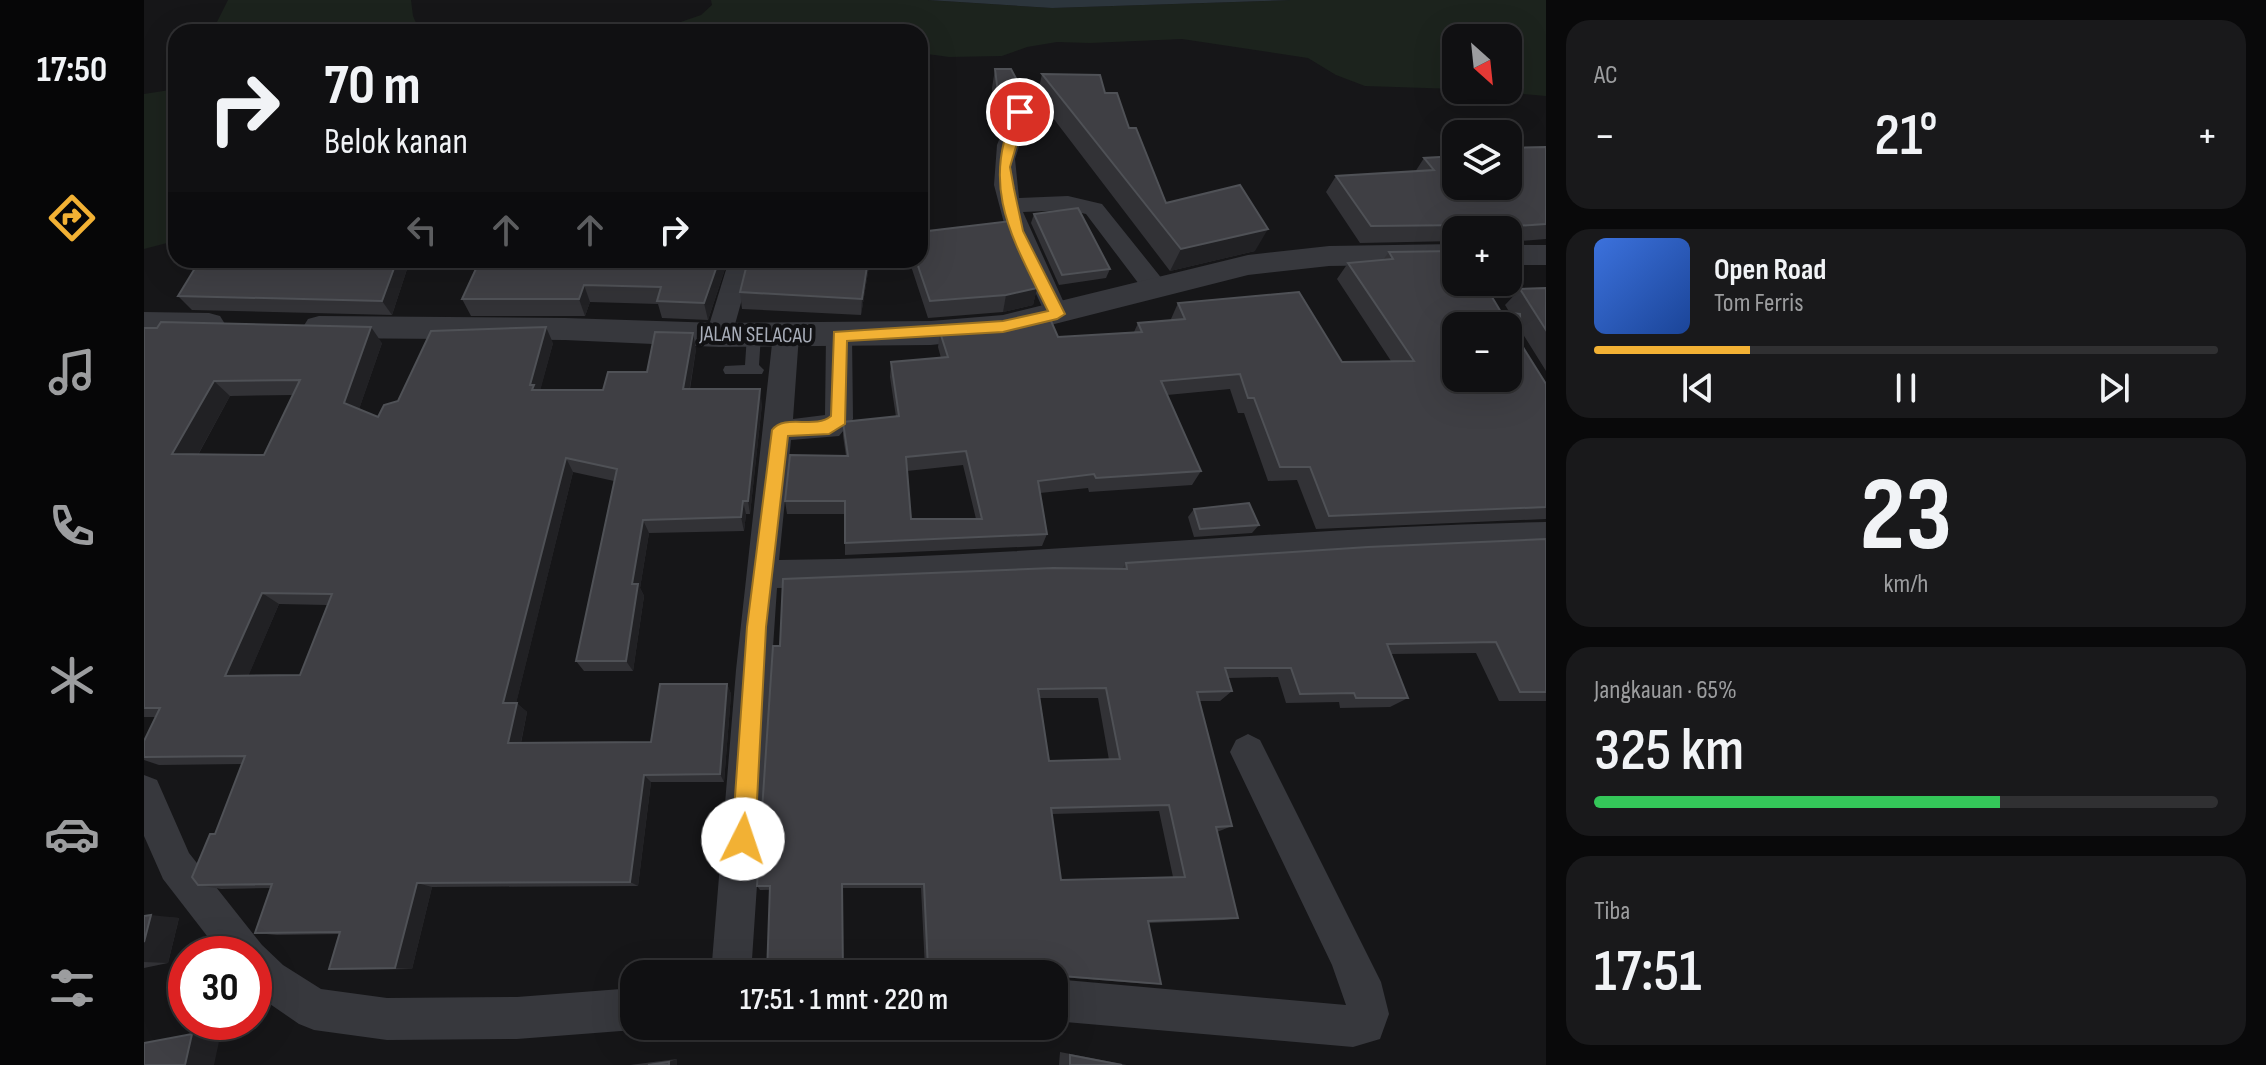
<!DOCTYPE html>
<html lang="id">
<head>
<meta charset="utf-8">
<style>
	body { margin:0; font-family:"Sofia Sans Condensed",sans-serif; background:#19191b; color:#f1f3f6; height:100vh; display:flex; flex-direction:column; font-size:30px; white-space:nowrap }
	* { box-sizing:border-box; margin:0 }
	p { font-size:26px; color:#9c9d9f }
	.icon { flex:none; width:44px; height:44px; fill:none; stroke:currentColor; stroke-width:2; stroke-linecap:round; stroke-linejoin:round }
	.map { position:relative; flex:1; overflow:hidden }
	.panel { display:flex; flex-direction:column; gap:20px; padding:20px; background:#09090a; width:720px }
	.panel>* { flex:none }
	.banner { position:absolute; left:24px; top:24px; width:760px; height:244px; border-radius:24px; box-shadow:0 8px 32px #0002,0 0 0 2px #303032; background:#101012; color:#f1f3f6; overflow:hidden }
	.needle { width:52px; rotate:153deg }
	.controls { position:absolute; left:1298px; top:24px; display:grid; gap:16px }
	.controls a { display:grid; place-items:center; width:80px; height:80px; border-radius:16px; background:#101012; box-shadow:0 8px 32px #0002,0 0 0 2px #303032; font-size:40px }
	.speed { position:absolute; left:24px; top:936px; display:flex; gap:16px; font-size:40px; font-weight:700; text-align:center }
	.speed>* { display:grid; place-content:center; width:104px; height:104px; border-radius:50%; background:#101012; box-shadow:0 8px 32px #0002,0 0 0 2px #303032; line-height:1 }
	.speed .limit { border:12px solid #d22; background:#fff; color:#111 }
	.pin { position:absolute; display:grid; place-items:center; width:68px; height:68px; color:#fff; margin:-34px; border:4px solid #fff; border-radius:50%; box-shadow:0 2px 8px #0007 }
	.me { position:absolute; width:88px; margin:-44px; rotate:4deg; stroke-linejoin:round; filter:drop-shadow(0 0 6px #0008) }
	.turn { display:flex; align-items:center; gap:28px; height:168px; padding:0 24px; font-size:36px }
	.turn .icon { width:104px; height:104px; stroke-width:2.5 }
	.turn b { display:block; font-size:56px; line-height:68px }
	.lanes { display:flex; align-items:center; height:76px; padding:0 24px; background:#0003; justify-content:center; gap:40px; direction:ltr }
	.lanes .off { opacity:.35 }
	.big { font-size:60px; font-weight:600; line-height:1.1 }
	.panel .tile { flex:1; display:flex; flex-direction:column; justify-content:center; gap:12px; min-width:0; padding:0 28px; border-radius:24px; background:#19191b }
	.panel .dial { align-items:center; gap:0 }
	.dial b { font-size:104px; line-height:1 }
	.song { display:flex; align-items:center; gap:24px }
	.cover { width:96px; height:96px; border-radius:12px; background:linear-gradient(135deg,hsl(220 70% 55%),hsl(220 70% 35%)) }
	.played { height:8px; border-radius:4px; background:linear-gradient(90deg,#f2b134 25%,#303032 25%) }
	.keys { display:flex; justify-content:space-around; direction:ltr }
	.heat { display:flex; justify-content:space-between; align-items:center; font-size:44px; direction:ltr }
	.charge { height:12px; border-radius:6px; background:linear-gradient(90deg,#34c759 65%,#303032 0) }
	.trip { position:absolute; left:476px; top:960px; width:448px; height:80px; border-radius:24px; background:#101012; box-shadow:0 8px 32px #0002,0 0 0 2px #303032; font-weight:600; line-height:80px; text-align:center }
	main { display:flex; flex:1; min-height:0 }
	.tabs { display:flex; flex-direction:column; width:144px; justify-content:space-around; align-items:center; background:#060607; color:#9c9d9f }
	.tabs .icon { width:56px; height:56px }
	.tabs .on { color:#f2b134 }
	.tabs b { font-size:36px; color:#f1f3f6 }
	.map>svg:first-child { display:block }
</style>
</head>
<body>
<main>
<nav class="tabs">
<b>17:50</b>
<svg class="icon on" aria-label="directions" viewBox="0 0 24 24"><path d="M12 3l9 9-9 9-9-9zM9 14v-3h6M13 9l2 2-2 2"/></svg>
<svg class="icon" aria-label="music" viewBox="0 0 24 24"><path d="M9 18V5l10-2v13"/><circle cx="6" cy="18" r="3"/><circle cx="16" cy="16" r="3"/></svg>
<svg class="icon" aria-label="phone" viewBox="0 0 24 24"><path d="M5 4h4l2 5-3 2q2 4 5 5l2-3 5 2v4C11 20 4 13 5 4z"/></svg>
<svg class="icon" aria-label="climate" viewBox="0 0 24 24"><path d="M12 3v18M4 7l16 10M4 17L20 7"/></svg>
<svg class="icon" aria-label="car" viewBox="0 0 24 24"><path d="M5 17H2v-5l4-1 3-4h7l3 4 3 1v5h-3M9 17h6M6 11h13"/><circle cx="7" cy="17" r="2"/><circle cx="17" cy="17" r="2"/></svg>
<svg class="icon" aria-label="filters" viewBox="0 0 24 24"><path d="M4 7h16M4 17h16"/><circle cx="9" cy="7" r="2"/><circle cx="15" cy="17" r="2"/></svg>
</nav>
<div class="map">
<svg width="1402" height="1065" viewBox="0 0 1402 1065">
	<rect width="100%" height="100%" fill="#161618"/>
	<g fill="#1c231d">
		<polygon points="84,0 267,0 269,16 276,32 68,32"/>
		<polygon points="567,0 784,0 908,8 1147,0 1402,0 1402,96 1332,90 1364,90 1364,38 1312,38 1312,89 1221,86 1192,75 1164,58 1038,39 946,43 913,42 883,47 858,56 805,57 776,53 776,32 508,32 557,15 568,5"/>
		<polygon points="32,89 32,235 23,243 0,249 0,94"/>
	</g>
	<polygon fill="#2c353c" points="784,0 1147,0 908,8"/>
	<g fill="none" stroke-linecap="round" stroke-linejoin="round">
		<polygon fill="#37383d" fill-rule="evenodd" points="610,330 617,335 615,365 620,370 618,374 581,374 579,370 581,366 601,365 603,335"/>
		<g fill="#37383d" fill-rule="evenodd">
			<polygon points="876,106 886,112 871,159 875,198 924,196 958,204 1019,280 1022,286 1019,292 1010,294 1001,292 942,214 924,210 879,212 925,314 922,320 913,323 904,320 860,223 850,185 853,145 866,112"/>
			<polygon points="585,260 609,260 588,335 584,341 575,344 566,341 562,335"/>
			<path d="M642,326L651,329L655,335L649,419L681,415L682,336L686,330L695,327L704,330L708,336L709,419L695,436L647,440L635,560C891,557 1146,527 1402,522V548C1145,553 890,585 633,588L607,974H567L592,670L629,335L633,329Z"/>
			<polygon points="1104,734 1116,740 1237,982 1245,1014 1236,1039 1209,1047 910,1021 910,979 1202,1005 1188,965 1086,752 1092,740"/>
			<polygon points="0,775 13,780 45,853 118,945 139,965 177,989 243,998 373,997 490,988 490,1026 499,1026 490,1030 373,1039 243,1040 170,1030 155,1024 110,993 110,954 77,954 19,879 0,836"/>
		</g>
		<g fill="#37383d" fill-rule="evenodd">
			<polygon points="1312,244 1312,264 1185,266 1104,275 859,337 787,345 575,347 421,340 175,338 164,335 159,327 164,319 175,316 421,318 575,323 787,321 859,315 1104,255 1185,246"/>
			<rect x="1364" y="245" width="38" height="20"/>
			<polygon points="0,312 65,313 76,316 81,324 76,332 65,335 0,334"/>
		</g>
	</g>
	<g fill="#323236" fill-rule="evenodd">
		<polygon points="851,69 872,105 863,111 853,137 848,88"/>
		<polygon points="898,74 961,93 985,128 1022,203 1111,251 1026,271 893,97"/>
		<polygon points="1402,147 1402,239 1364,242 1364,230 1312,230 1312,241 1216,243 1182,192 1192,176 1271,172 1280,158 1312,186"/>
		<polygon points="890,214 966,269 962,278 915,285 887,223"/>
		<path d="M1245,252L1357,312L1366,313L1361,305L1376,289L1402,288V371L1377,331V344L1402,384V519L1172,529L1153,480L1124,481L1100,413H1094L1086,389L1023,395L1057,471L1048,485L945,492L944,488L896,493L903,534L898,546L701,555V514H643L641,501L702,456L699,436V422L752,417L746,377L747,362L797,358L794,347L796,332L914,337L990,332L994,323L1027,320V319L1034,303L1198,362L1247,361L1193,279L1204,263L1239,260ZM819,465L832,519H767L763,471Z"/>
		<polygon points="56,260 266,260 248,315 48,310 34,296"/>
		<polygon points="336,260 584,260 564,320 518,318 514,304 446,302 441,316 327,316 318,299"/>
		<polygon points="726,260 717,315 598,309 596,292"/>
		<polygon points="765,260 776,260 891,272 889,279 893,288 889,305 859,312 784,318"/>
		<path d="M0,328L238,343L215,409L234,417L254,401L409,343L396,390H459L503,372L552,349L546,389L618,404L606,514H602L600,531L505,533L496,588L500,596L489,671H440L432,661L470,481L429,472L372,703L383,712L377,743L507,742L583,684L587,694L580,782H507L494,886L288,887L268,969L204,970L185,969L196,934L133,935L111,933L127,888L77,889L54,885L71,834L98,764L15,765L0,760V741L12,717H0ZM149,395L120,455H54L86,396ZM135,604L183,605L156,675L104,676Z"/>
		<polygon points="1050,509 1115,525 1108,533 1050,537 1044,517"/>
		<path d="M1402,539V701H1355L1332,653L1247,654L1264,698L1246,707L1196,708L1195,702L1142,703L1134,677L1084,678L1088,691L1076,701H1055L1088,826L1073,832L1094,918L1080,920L1005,923L1017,984H1005L918,977L910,974H832L831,969H781L777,888H698L616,890L613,886L636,646L978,569L982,563ZM896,698H954L965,760L905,761ZM1015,811L1029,877L917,880L908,814Z"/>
		<polygon points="0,916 35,918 24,963 0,968"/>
		<polygon points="916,1052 983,1065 915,1065"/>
		<polygon points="533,1059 533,1065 486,1065"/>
	</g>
	<g fill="#212124">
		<polygon points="876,86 872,105 863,111 853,137 857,117 867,92"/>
		<polygon points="1124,229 1111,251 1026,271 1037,249"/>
		<polygon points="253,260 266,260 248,315 238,301"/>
		<polygon points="575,260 584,260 564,320 560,303"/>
		<polygon points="724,260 726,260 717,315 718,299"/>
		<polygon points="440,285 446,302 441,316 435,299"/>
		<polygon points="893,288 889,305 859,312 862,295"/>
		<polygon points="227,327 238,343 212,418 200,403"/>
		<polygon points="402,327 409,343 395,395 389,390 386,385"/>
		<polygon points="549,333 552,349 543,404 539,389"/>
		<polygon points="70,381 86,396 46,469 28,454"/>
		<polygon points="616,389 618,404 606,514 604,501"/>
		<polygon points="422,458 429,472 370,712 359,703"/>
		<polygon points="599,501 602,514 600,531 597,517"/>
		<polygon points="499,520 505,533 496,588 500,596 489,671 482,661 488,584"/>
		<polygon points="118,593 135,604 100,686 81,676"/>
		<polygon points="583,684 587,694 580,782 576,774"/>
		<polygon points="373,703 383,712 375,751 364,743"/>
		<polygon points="500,775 507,782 494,886 486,882"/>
		<polygon points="273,883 288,887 268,969 251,968"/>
		<polygon points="7,915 35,918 24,963 0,962 0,942"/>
		<polygon points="77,1032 70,1065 41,1065 48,1034"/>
		<polygon points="533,1059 533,1065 525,1065 525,1062"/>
	</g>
	<g fill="#3f3f44" stroke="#4f5156" stroke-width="2" fill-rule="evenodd">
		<polygon points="851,69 867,69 876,86 867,92 857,117"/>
		<polygon points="898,74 956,75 961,93 973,93 985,128 992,128 1022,203 1096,185 1124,229 1037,249"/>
		<polygon points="1402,147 1402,224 1328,229 1325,225 1227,226 1192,176 1290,170 1280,158 1312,156 1312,186 1364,186 1364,148"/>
		<polygon points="934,208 966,269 918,275 890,214"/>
		<polygon points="867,221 891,272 886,272 893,288 862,295 786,301 772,260 776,260 776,232"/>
		<path d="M1312,251V282H1339L1357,312L1376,314L1377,344L1402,384V507L1185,516L1166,467H1136L1110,398H1104L1096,374L1017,381L1057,471L952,478L950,474L894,481L903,534L701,543V501H641L646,455L704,456L699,422L755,416L747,362L804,357L796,332L863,325L904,314L914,337L998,332L994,323L1041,319L1034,303L1155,292L1198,362L1270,361L1204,263L1249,259L1245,252ZM1312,326H1364V378H1312ZM822,451L838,519H767L762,457Z"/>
		<polygon points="56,260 253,260 238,301 34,296"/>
		<polygon points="336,260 575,260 560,303 513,301 517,287 440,285 435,299 318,299"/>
		<polygon points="604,260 724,260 718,299 596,292"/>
		<polygon points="1402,288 1402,330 1376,289"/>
		<path d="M17,322L227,327L200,403L234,417L240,405L254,401L287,331L402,327L386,385H390L388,390H459L464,372H503L511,332L549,333L539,389H616L604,501H599L597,517L499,520L488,584H494L482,661H432L473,469L422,458L359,703H373L364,743L507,742L516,684H583L576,774L500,775L486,882L273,883L251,968L185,969L196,932L111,933L128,884L54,885L48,877L66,834H71L101,756L0,757V741L16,708H0V328H13ZM156,380L120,455L28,454L70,381ZM118,593L188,594L156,675L81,676Z"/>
		<polygon points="1105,503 1115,525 1056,529 1050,509"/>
		<path d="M1402,539V692H1376L1352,642L1243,644L1264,698H1212L1210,693L1156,694L1147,668H1081L1088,691L1053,692L1088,826L1072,827L1094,918L1004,921L1017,984L918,976L915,983H910V974H837L836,968H784L780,884H698L699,974H623L626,886H613L629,646H636L639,579L909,568L983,569L982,563L1224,547ZM962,688L976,759L905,761L894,689ZM1025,805L1041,877L917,880L907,808Z"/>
		<polygon points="7,915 0,942 0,916"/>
		<polygon points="48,1034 41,1065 0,1065 0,1043"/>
		<polygon points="926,1055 978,1065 926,1065"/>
		<polygon points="525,1062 525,1065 504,1065"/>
	</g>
	<path fill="#f2b134" stroke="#9d7322" stroke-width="2" d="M872,109L882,112L866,167L870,189L879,231L921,314L913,319L859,332L703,341L701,424L685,434L644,436L622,627L611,839L607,847L599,850L591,847L588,839L603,627L628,430C641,413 671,430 687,416L690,332L859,321L904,311C870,241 834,187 872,109Z"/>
	<g text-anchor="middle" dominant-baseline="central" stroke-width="8" stroke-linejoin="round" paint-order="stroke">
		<g font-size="22" fill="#a8adb8" stroke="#111113">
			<text transform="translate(612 335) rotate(1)">JALAN SELACAU</text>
		</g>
	</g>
</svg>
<div class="controls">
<a><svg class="needle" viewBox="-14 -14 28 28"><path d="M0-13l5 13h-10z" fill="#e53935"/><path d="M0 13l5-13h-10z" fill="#9c9d9f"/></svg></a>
<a><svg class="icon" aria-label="layers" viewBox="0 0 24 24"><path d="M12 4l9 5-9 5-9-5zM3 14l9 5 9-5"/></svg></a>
<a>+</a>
<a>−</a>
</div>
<div class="speed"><div class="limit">30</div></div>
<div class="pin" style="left:876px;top:112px;background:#d93025"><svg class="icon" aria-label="arrive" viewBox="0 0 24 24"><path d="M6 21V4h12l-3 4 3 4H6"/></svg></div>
<svg class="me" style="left:599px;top:839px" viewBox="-20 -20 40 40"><circle r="19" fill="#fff"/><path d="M0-13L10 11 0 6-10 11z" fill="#f2b134"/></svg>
<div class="trip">17:51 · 1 mnt · 220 m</div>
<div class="banner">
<div class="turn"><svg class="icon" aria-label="right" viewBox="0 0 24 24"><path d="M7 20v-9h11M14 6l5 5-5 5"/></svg><div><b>70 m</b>Belok kanan</div></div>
<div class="lanes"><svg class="icon off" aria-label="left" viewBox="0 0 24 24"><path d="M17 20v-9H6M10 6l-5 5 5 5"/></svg><svg class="icon off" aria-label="ahead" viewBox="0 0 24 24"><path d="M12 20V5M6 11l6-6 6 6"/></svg><svg class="icon off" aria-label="ahead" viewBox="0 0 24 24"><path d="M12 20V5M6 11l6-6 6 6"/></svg><svg class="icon" aria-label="right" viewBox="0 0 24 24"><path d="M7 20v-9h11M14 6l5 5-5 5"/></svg></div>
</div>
</div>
<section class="panel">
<div class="tile"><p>AC</p>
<div class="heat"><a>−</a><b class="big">21°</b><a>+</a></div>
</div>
<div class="tile">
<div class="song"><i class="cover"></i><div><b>Open Road</b><p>Tom Ferris</p></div></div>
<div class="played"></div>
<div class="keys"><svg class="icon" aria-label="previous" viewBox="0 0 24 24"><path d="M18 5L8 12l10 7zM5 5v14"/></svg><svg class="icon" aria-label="pause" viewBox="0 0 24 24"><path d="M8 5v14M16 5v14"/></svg><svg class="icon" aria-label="next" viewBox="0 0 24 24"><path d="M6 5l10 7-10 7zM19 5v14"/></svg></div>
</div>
<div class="tile dial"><b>23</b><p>km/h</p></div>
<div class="tile"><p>Jangkauan · 65%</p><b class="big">325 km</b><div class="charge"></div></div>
<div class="tile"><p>Tiba</p><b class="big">17:51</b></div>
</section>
</main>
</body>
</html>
